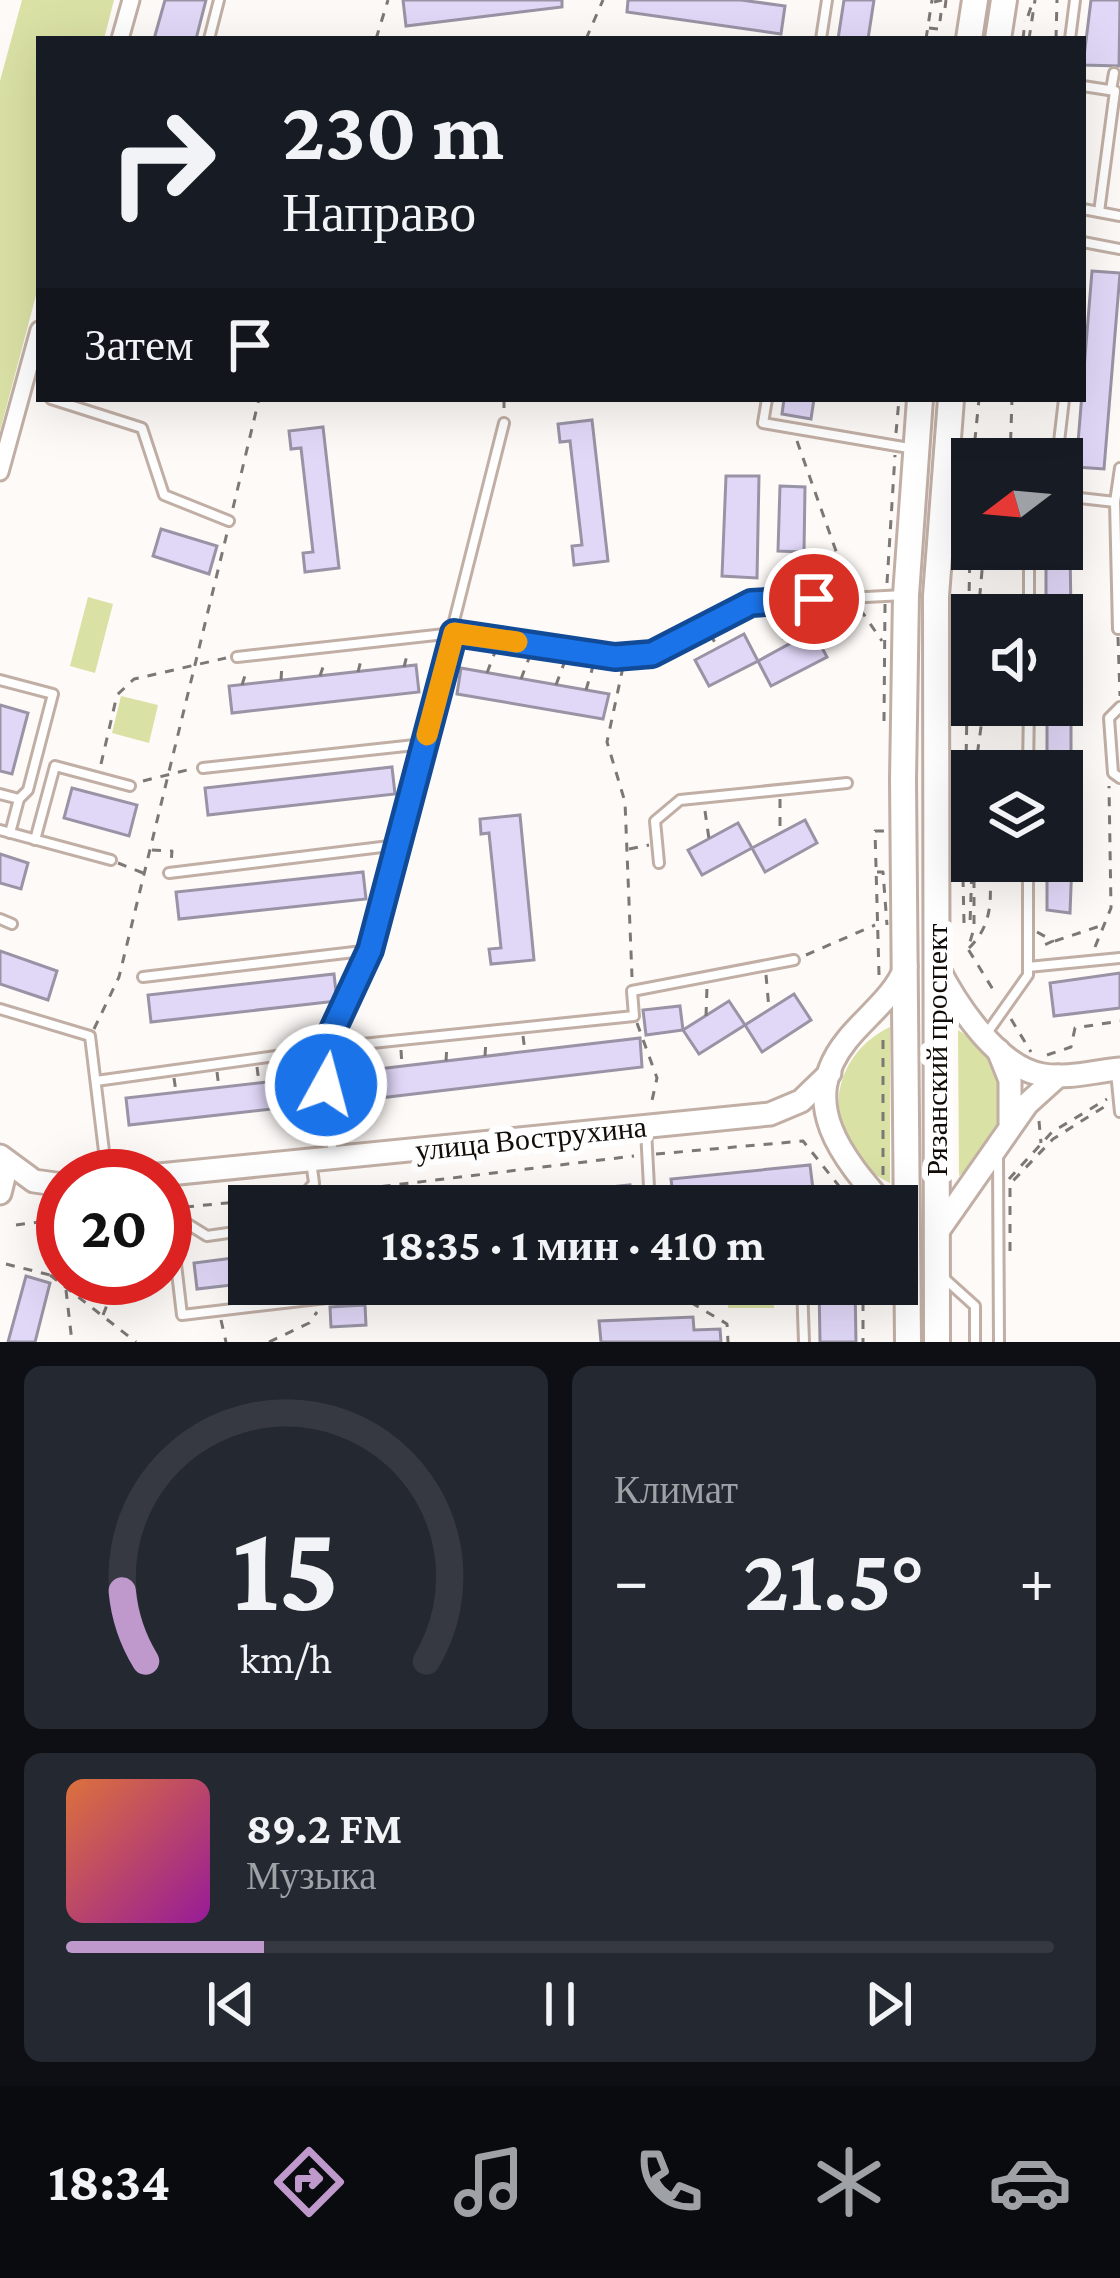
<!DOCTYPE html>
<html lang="ru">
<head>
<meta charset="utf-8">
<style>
	body { margin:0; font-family:"Crimson Pro",serif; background:#242831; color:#f1f3f6; height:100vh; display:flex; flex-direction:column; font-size:45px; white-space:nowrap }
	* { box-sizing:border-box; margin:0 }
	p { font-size:39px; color:#9ea1a6 }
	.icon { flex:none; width:66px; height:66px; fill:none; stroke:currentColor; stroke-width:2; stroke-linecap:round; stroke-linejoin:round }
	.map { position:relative; height:1342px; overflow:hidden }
	.sheet { display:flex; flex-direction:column; gap:24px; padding:24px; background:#0d0f14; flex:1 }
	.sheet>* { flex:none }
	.banner { position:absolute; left:36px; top:36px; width:1050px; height:366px; border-radius:0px; box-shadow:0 12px 48px #0002; background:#171b24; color:#f1f3f6; overflow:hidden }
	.needle { width:78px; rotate:254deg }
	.buttons { position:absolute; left:951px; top:438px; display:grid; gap:24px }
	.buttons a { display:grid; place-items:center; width:132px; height:132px; border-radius:0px; background:#171b24; box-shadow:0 12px 48px #0002; font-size:60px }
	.speed { position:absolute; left:36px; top:1149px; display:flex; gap:24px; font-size:60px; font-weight:700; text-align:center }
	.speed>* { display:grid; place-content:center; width:156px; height:156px; border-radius:50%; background:#171b24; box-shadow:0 12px 48px #0002; line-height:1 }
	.speed .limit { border:18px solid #d22; background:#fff; color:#111 }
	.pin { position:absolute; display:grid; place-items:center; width:102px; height:102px; color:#fff; margin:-51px; border:6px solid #fff; border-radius:50%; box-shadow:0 3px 12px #0007 }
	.me { position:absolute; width:132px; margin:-66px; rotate:7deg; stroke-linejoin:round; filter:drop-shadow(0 0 9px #0008) }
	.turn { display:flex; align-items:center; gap:42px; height:252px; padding:0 48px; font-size:54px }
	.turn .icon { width:156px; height:156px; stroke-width:2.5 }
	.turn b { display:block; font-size:84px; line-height:102px }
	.then { display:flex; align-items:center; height:114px; padding:0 48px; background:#0003; gap:24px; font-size:45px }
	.big { font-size:90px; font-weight:700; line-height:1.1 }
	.sheet .card { flex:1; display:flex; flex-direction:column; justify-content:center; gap:18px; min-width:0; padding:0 42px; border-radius:18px; background:#242831 }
	.sheet .dial { align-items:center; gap:0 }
	.dial svg { height:312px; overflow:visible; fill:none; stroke:#363941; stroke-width:7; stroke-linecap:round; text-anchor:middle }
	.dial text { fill:#f1f3f6; stroke:none }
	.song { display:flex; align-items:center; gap:36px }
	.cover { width:144px; height:144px; border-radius:18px; background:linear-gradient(135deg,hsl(20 70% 55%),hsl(300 70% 35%)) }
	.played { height:12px; border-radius:6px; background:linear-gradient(90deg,#bf99cc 20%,#363941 20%) }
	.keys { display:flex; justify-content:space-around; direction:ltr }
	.heat { display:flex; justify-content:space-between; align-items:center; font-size:66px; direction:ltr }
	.sheet .tiles { flex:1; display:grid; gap:24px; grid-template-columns:1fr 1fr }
	.card:last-child { grid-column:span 2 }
	.trip { position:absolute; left:228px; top:1185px; width:690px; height:120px; border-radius:0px; background:#171b24; box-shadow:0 12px 48px #0002; font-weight:700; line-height:120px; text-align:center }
	.menu { display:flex; height:192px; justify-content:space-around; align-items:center; background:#090b0e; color:#9ea1a6 }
	.menu .icon { width:84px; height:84px }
	.menu .on { color:#bf99cc }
	.menu b { font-size:54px; color:#f1f3f6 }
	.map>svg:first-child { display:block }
</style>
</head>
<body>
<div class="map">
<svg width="1120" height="1342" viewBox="0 0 1120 1342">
	<rect width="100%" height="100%" fill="#fefaf8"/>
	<g fill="#dae1a5">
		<polygon points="22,0 114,0 104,39 39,39 39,284 0,431 0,81"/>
		<polygon points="88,597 113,604 95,673 70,666"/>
		<polygon points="121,696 158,705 149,743 112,733"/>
		<path d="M890,1027V1183C821,1150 821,1060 890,1027Z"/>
		<path d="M958,1030C1015,1064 1013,1140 959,1176Z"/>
		<polygon points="727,1284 773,1284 774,1308 728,1308"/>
	</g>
	<g fill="#e1d8f8" stroke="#9894a5" stroke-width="3">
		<polygon points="165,0 206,0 196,39 154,39"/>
		<polygon points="403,0 562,0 562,7 406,26"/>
		<polygon points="628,0 741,0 785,6 781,34 627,12"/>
		<polygon points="844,0 874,0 868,39 838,39"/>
		<polygon points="1091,0 1120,0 1119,66 1083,65"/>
		<polygon points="1092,271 1120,273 1104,469 1076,467"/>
		<polygon points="784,399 814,399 811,419 782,414"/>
		<polygon points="592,420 608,561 574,565 572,546 582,545 570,441 560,442 558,424"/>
		<polygon points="323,427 339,568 305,572 303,553 313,552 301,448 291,449 289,431"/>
		<polygon points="726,476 759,476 757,578 722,576"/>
		<polygon points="780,486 805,487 804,552 778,551"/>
		<polygon points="161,529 217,546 209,574 153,556"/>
		<polygon points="1046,549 1070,549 1071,615 1046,615"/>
		<polygon points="813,631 827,657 771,686 758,661"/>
		<polygon points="744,634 758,661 709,686 695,660"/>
		<polygon points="416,665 419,692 232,713 229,686"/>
		<polygon points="461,668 609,694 603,719 457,694"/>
		<polygon points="0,705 28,713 12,774 0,771"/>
		<rect x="1047" y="705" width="24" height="66"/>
		<polygon points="392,767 395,794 208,815 205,788"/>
		<polygon points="72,788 137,805 129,836 64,818"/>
		<polygon points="520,815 534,960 491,964 489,949 501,948 489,833 481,834 480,819"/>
		<polygon points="805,820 817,843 765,872 752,848"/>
		<polygon points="738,823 752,848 702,875 688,850"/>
		<polygon points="0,854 28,863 21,889 0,883"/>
		<polygon points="1047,861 1072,861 1070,913 1047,910"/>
		<polygon points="363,872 366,899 179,919 176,892"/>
		<polygon points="0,951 57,971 48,1000 0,984"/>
		<polygon points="1120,973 1120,1008 1054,1016 1050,983"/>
		<polygon points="334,974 337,1001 151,1022 148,995"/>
		<polygon points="794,994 811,1020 762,1052 745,1025"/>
		<polygon points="729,1001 745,1025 699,1054 683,1030"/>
		<polygon points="680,1006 683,1030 646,1035 643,1010"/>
		<polygon points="640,1038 642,1067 346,1102 344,1073"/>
		<polygon points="312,1077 315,1104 129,1125 126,1098"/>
		<polygon points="810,1165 813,1189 674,1204 671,1179"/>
		<polygon points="630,1185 632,1206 505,1206 505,1198"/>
		<polygon points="249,1256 249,1283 197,1289 194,1263"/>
		<polygon points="26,1276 50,1283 35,1342 8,1342"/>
		<polygon points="819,1284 855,1284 856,1342 820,1342"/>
		<polygon points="365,1305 366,1325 331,1327 330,1307"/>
		<polygon points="693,1317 694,1330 720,1329 721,1342 601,1342 599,1321"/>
	</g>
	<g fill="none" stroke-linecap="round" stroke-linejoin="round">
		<g stroke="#c1afa5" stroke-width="14">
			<g id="lane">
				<polyline points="209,39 219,0"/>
				<polyline points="821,39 827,0"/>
				<polyline points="1070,39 1075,0"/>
				<polyline points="1083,86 1115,91 1099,212"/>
				<polyline points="1111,90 1114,73"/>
				<polyline points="1083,209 1120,216"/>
				<polyline points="1083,242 1120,249"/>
				<polyline points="51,399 142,428 164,495 229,521"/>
				<polyline points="767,399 763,423 909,448"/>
				<polyline points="1057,459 1064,399"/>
				<polyline points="950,479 972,483"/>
				<polyline points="1062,496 1115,502"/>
				<polyline points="1029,615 1029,549"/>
				<polyline points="1118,629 1115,502 1120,468"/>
				<polyline points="237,657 454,633 615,657 652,654 751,603 904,595"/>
				<polyline points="0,680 53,694 28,790 19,799 10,833"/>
				<polyline points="1120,707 1109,718 1113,773 1120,778"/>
				<polyline points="203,768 424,744"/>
				<polyline points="1028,771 1029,705"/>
				<polyline points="0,794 19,799"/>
				<polyline points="0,830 111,860"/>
				<polyline points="35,840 55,766 130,786"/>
				<polyline points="659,863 655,821 680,800 847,783"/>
				<polyline points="169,873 398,845"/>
				<polyline points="0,919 12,924"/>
				<polyline points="1028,967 1120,958"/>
				<polyline points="143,977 371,950"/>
				<polyline points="0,1009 90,1036 107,1176"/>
				<polyline points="987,1033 1028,975 1028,861"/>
				<polyline points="1116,1072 1120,1112"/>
				<polyline points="96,1081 362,1044 634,1016 632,991 794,960"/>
				<polyline points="646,1130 650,1206"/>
				<polyline points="333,1156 323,1051 371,950 504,423"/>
				<polyline points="998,1158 999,1342"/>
				<polyline points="166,1176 170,1213 207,1236 249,1230"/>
				<polyline points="314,1185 316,1206"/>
				<polyline points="294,1206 314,1183 311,1161"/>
				<polyline points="170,1213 182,1315 327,1298 325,1284"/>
				<polyline points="945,1279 975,1306 975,1342"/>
				<polyline points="802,1284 804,1342"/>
			</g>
		</g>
		<g stroke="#c1afa5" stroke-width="21">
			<g id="street">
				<polyline points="120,39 131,0"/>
				<polyline points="0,472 39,330"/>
			</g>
		</g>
		<g stroke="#c1afa5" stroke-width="27">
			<g id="secondary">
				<path d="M937,966C956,1004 998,1068 1043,1075C1068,1079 1095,1071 1120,1069"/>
				<polyline points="998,1050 1010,1080 1010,1123"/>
				<polyline points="0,1156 34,1181 63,1185"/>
				<polyline points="149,1176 770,1114 801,1101 830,1073"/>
				<polyline points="0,1193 7,1165"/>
				<path d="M885,1206C843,1158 796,1103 847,1040C867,1015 894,997 906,966"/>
				<polyline points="936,1234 1027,1104 1058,1076"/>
			</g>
		</g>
		<g stroke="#c1afa5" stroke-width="30">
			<g id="primary">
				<polyline points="969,39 975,0"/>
				<polyline points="998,39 1004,0"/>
				<polyline points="908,1342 903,780 906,595 920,399"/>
				<polyline points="937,1342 936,596 951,399"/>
			</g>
		</g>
		<g stroke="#7d7875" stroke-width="3" stroke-dasharray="9 9" stroke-linecap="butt">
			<polyline points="934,2 942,0"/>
			<polyline points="945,8 946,0"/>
			<polyline points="1028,16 1033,1"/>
			<polyline points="929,28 939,29 941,13"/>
			<polyline points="376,39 388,0"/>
			<polyline points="586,39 603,0"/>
			<polyline points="926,39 932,0"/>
			<polyline points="1023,39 1025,21"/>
			<polyline points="1029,39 1035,0"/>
			<polyline points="1056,39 1057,0"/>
			<polyline points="504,399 504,415"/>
			<polyline points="896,433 899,399"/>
			<polyline points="797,441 848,585"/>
			<polyline points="973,459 979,399"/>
			<polyline points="1010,459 1012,399"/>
			<polyline points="971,492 965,817 972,824"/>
			<polyline points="233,508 259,399"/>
			<polyline points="887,583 895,455"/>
			<polyline points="860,609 882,641"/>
			<polyline points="778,613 785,646"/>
			<polyline points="978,615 984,549"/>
			<polyline points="710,634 718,648"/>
			<polyline points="1118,637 1120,696"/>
			<polyline points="404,667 408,651"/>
			<polyline points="623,667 607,742 625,802 632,977"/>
			<polyline points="358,672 362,656"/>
			<polyline points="487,673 495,652"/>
			<polyline points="320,676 325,661"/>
			<polyline points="521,679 529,658"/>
			<polyline points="281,680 282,664"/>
			<polyline points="242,685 247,669"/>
			<polyline points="556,685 566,658"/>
			<polyline points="586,690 594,663"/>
			<polyline points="884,721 885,604"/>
			<polyline points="101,764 117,695 134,679 226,658"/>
			<polyline points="975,771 984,705"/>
			<polyline points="143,781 191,769"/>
			<polyline points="780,799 780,833"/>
			<polyline points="705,811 709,839"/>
			<polyline points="965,819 966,862"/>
			<polyline points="629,849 649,845"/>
			<polyline points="152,850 172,851 171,863"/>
			<polyline points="974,861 974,928 968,949 997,996"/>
			<polyline points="118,863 143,873"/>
			<polyline points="877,872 883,872 887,925"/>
			<polyline points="963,878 964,923 970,923 972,869"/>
			<polyline points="1037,932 1053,941 1040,947"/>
			<polyline points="1055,941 1103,925"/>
			<polyline points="1095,947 1111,908 1109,786"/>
			<path d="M969,948C994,924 992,894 988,861"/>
			<polyline points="806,955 875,925"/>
			<polyline points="766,975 769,1009"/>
			<polyline points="879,975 875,831 884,831"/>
			<polyline points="706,1016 707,987"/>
			<polyline points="1011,1019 1031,1052"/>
			<polyline points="637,1023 657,1078 651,1105"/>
			<polyline points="94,1029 119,977 228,529"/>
			<polyline points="523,1036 525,1052"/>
			<polyline points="401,1050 402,1066"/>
			<polyline points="362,1052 363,1071"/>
			<polyline points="1047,1055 1071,1047 1075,1028 1120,1021"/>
			<polyline points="485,1056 486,1040"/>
			<polyline points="446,1061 447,1045"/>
			<polyline points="295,1062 297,1079"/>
			<polyline points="257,1067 259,1083"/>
			<polyline points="217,1072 219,1088"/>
			<polyline points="174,1078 176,1092"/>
			<polyline points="1039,1121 1041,1143"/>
			<polyline points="656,1154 803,1141 855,1206"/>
			<polyline points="883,1175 883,1039"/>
			<polyline points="1009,1179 1052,1132 1107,1099"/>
			<polyline points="328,1193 634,1156"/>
			<polyline points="185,1207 289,1197"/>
			<polyline points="16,1225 63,1219"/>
			<polyline points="1010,1251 1010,1184 1053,1139 1107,1105"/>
			<polyline points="6,1264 50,1275 59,1219"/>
			<polyline points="50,1275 136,1342"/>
			<polyline points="660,1284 727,1324 728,1342"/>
			<polyline points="863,1284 863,1342"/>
			<polyline points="66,1290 72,1342"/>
			<polyline points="103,1315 118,1278"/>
			<polyline points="221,1320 226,1342"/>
			<polyline points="269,1342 309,1323 317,1312"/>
		</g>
		<use href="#lane" stroke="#fff" stroke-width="8"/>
		<use href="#street" stroke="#fff" stroke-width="15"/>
		<use href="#secondary" stroke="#fff" stroke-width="21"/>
		<use href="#primary" stroke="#fff" stroke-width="24"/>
	</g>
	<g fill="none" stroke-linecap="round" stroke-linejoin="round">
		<g stroke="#114b97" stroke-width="30">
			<polyline id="route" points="326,1085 323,1051 370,950 454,633 615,657 652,654 751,603 814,599"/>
		</g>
		<use href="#route" stroke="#1a73e8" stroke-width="21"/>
		<polyline stroke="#f59e0b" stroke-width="21" points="427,735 454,633 517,642"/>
	</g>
	<g text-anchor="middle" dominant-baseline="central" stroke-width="12" stroke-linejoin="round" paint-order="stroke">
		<g font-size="30" fill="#130d09" stroke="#fff">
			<text transform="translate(936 1050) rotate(-90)">Рязанский проспект</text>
			<text transform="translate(531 1138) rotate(-6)">улица Вострухина</text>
		</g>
	</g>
</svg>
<div class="buttons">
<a><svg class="needle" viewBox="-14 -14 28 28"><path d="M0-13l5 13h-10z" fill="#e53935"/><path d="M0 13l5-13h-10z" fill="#9ea1a6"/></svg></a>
<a><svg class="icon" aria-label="sound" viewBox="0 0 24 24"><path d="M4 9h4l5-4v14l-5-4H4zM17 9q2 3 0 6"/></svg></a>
<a><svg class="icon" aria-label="layers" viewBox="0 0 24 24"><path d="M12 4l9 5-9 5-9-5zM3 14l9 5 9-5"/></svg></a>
</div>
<div class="speed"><div class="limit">20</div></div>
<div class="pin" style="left:814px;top:599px;background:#d93025"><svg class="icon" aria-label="arrive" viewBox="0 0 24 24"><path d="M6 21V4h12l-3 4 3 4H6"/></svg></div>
<svg class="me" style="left:326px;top:1085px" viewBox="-20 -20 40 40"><circle r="17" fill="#1a73e8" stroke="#fff" stroke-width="3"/><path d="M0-11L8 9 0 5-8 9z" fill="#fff"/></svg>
<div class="trip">18:35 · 1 мин · 410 m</div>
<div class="banner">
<div class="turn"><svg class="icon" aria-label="right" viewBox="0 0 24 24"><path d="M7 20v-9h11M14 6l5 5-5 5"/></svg><div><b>230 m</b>Направо</div></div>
<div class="then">Затем<svg class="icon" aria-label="arrive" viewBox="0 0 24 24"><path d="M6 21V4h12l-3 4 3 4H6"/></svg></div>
</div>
</div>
<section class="sheet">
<div class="tiles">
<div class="card dial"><svg viewBox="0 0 100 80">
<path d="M14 69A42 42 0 1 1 86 69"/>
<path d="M14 69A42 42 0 0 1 8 51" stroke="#bf99cc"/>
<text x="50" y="56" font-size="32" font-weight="700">15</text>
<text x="50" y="72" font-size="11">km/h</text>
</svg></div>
<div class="card"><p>Климат</p>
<div class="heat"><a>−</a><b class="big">21.5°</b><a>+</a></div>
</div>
<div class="card">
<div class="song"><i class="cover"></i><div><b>89.2 FM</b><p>Музыка</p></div></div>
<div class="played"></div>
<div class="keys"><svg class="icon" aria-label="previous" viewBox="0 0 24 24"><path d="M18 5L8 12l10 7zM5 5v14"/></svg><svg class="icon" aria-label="pause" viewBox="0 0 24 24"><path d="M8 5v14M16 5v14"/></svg><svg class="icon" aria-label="next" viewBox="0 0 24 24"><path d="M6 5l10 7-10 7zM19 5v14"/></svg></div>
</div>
</div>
</section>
<nav class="menu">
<b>18:34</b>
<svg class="icon on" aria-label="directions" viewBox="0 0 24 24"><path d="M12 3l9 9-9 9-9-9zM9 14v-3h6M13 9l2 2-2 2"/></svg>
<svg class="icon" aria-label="music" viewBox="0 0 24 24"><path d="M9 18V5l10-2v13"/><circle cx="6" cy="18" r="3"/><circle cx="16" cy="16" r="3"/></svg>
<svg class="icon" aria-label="phone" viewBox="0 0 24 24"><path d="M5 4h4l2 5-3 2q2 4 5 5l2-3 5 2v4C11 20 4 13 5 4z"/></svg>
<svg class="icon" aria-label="climate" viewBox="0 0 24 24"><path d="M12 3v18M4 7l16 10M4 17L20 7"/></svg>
<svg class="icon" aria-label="car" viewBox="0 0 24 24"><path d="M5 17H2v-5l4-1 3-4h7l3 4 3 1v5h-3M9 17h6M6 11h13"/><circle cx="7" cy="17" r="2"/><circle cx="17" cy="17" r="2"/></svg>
</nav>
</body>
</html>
